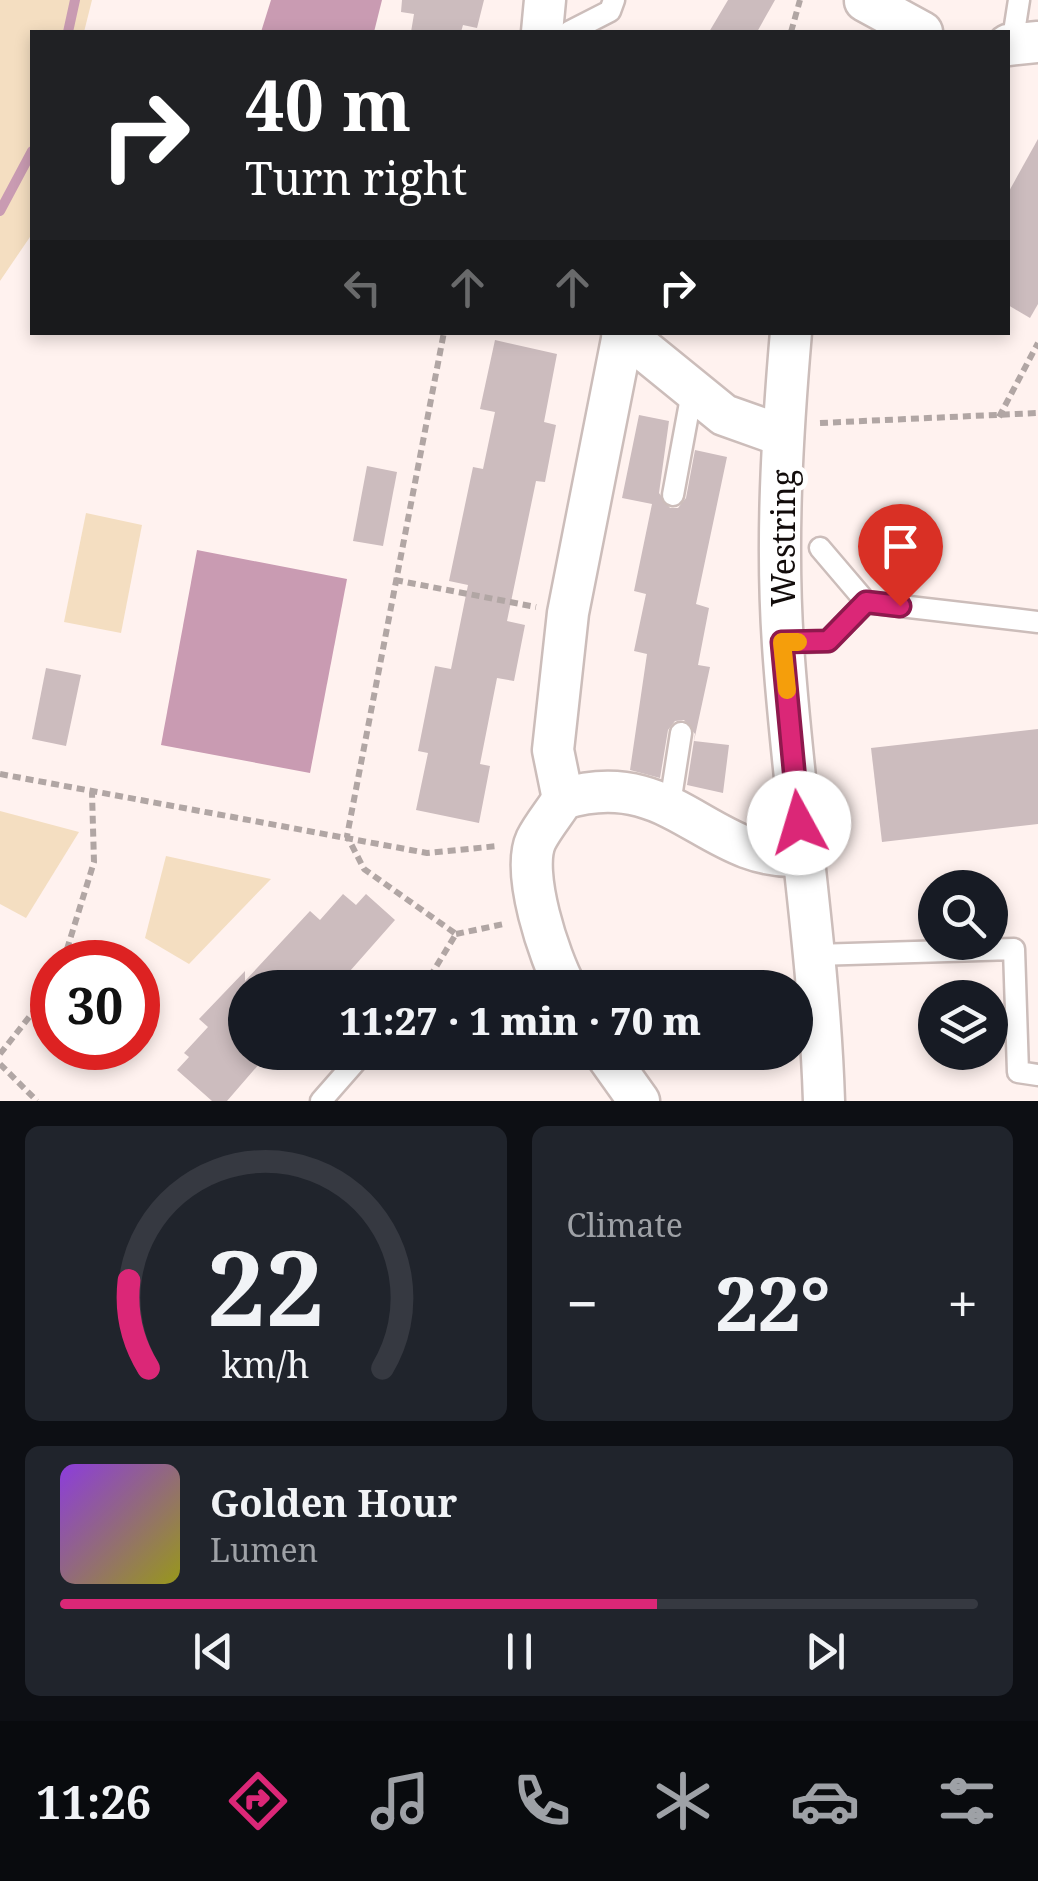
<!DOCTYPE html>
<html lang="en">
<head>
<meta charset="utf-8">
<style>
	body { margin:0; font-family:"Noto Serif",serif; background:#20242c; color:#f1f3f6; height:100vh; display:flex; flex-direction:column; font-size:38px; white-space:nowrap }
	* { box-sizing:border-box; margin:0 }
	p { font-size:32px; color:#9ea1a6 }
	.icon { flex:none; width:55px; height:55px; fill:none; stroke:currentColor; stroke-width:2; stroke-linecap:round; stroke-linejoin:round }
	.map { position:relative; height:1101px; overflow:hidden }
	.drawer { display:flex; flex-direction:column; gap:25px; padding:25px; background:#0d0f14; flex:1 }
	.drawer>* { flex:none }
	.guide { position:absolute; left:30px; top:30px; width:980px; height:305px; border-radius:0px; box-shadow:0 5px 15px #0003; background:#202124; color:#fff; overflow:hidden }
	.buttons { position:absolute; left:918px; top:870px; display:grid; gap:20px }
	.buttons a { display:grid; place-items:center; width:90px; height:90px; border-radius:50%; background:#171b24; box-shadow:0 5px 15px #0003; font-size:50px }
	.speed { position:absolute; left:30px; top:940px; display:flex; gap:20px; font-size:50px; font-weight:700; text-align:center }
	.speed>* { display:grid; place-content:center; width:130px; height:130px; border-radius:50%; background:#171b24; box-shadow:0 5px 15px #0003; line-height:1 }
	.speed .limit { border:15px solid #d22; background:#fff; color:#111 }
	.pin { position:absolute; display:grid; place-items:center; width:85px; height:85px; color:#fff; margin:-102px -42px; border-radius:50% 50% 50% 0; rotate:-45deg; box-shadow:0 0 10px #0007 }
	.pin .icon { rotate:45deg }
	.me { position:absolute; width:110px; margin:-55px; rotate:354deg; stroke-linejoin:round; filter:drop-shadow(0 0 8px #0008) }
	.turn { display:flex; align-items:center; gap:35px; height:210px; padding:0 50px; font-size:45px }
	.turn .icon { width:130px; height:130px; stroke-width:2.5 }
	.turn b { display:block; font-size:70px; line-height:85px }
	.lanes { display:flex; align-items:center; height:95px; padding:0 50px; background:#0003; justify-content:center; gap:50px; direction:ltr }
	.lanes .off { opacity:.35 }
	.big { font-size:75px; font-weight:800; line-height:1.1 }
	.drawer .card { flex:1; display:flex; flex-direction:column; justify-content:center; gap:15px; min-width:0; padding:0 35px; border-radius:15px; background:#20242c }
	.drawer .dial { align-items:center; gap:0 }
	.dial svg { height:260px; overflow:visible; fill:none; stroke:#363941; stroke-width:7; stroke-linecap:round; text-anchor:middle }
	.dial text { fill:#f1f3f6; stroke:none }
	.song { display:flex; align-items:center; gap:30px }
	.cover { width:120px; height:120px; border-radius:15px; background:linear-gradient(135deg,hsl(270 70% 55%),hsl(60 70% 35%)) }
	.played { height:10px; border-radius:5px; background:linear-gradient(90deg,#db2777 65%,#363941 65%) }
	.keys { display:flex; justify-content:space-around; direction:ltr }
	.heat { display:flex; justify-content:space-between; align-items:center; font-size:55px; direction:ltr }
	.drawer .tiles { flex:1; display:grid; gap:25px; grid-template-columns:1fr 1fr }
	.card:last-child { grid-column:span 2 }
	.trip { position:absolute; left:228px; top:970px; width:585px; height:100px; border-radius:50px; background:#171b24; box-shadow:0 5px 15px #0003; font-weight:800; line-height:100px; text-align:center }
	.tabs { display:flex; height:160px; justify-content:space-around; align-items:center; background:#090b0e; color:#9ea1a6 }
	.tabs .icon { width:70px; height:70px }
	.tabs .active { color:#db2777 }
	.tabs b { font-size:45px; color:#f1f3f6 }
	.map>svg:first-child { display:block }
</style>
</head>
<body>
<div class="map">
<svg width="1038" height="1101" viewBox="0 0 1038 1101">
	<rect width="100%" height="100%" fill="#fff2ef"/>
	<g fill="#f4dec1">
		<polygon points="0,0 92,0 84,32 32,32 32,234 0,281"/>
		<polygon points="86,513 142,525 121,633 64,622"/>
		<polygon points="0,811 79,832 26,918 0,904"/>
		<polygon points="166,856 271,879 189,964 145,938"/>
	</g>
	<g fill="#c99bb2">
		<polygon points="271,0 382,0 374,32 261,32"/>
		<polygon points="197,550 347,579 310,773 161,745"/>
	</g>
	<g fill="none" stroke-linecap="round" stroke-linejoin="round">
		<g stroke="#c99bb2" stroke-width="10">
			<polyline points="68,32 75,0"/>
			<polyline points="0,211 32,151"/>
		</g>
	</g>
	<g fill="#ccbcbe">
		<polygon points="402,0 484,0 477,28 463,25 461,32 411,32 414,14 401,12"/>
		<polygon points="728,0 775,0 757,32 709,32"/>
		<polygon points="1038,139 1038,304 1030,318 1008,305 1008,193"/>
		<polygon points="495,340 557,354 544,422 556,425 545,482 536,481 507,621 525,625 514,681 497,678 480,764 490,766 479,823 416,810 428,753 418,751 435,666 451,669 468,585 449,581 473,467 483,469 495,412 480,409"/>
		<polygon points="639,415 669,421 659,493 670,508 678,508 686,498 695,450 727,457 696,604 709,608 698,665 710,667 694,741 729,745 723,793 687,785 695,734 684,720 675,721 668,730 660,778 630,770 647,654 634,651 646,594 634,591 652,504 622,498"/>
		<polygon points="367,466 397,472 383,546 353,541"/>
		<polygon points="46,668 81,675 66,746 32,739"/>
		<polygon points="1038,729 1038,824 882,842 871,748"/>
		<polygon points="343,894 356,905 366,894 395,920 335,988 245,988 245,1052 260,1063 227,1101 212,1101 177,1070 189,1057 184,1053 208,1027 199,1019 245,971 245,981 310,911 320,920"/>
	</g>
	<g fill="none" stroke-linecap="round" stroke-linejoin="round">
		<g stroke="#ccbdba" stroke-width="25">
			<g id="lane">
				<polyline points="569,32 610,11 614,0"/>
				<polyline points="1012,45 1019,0"/>
				<polyline points="673,495 692,392"/>
				<polyline points="820,548 866,602 1038,622"/>
				<polyline points="782,643 828,641 866,602"/>
				<polyline points="670,804 681,733"/>
				<polyline points="815,955 1014,949 1018,1072 1038,1075"/>
				<polyline points="321,1101 364,1052"/>
			</g>
		</g>
		<g stroke="#ccbdba" stroke-width="45">
			<g id="street">
				<polyline points="865,1 922,32"/>
				<polyline points="542,32 545,0"/>
				<polyline points="1008,45 1038,42"/>
				<polyline points="622,332 724,415 783,436"/>
				<path d="M791,332C782,437 776,541 783,645C793,797 819,948 824,1101"/>
				<polyline points="563,799 553,750 568,613 623,334"/>
				<path d="M566,988C549,957 521,872 536,840C543,826 555,812 563,799C673,765 707,862 803,856"/>
				<polyline points="604,1052 639,1101"/>
			</g>
		</g>
		<g stroke="#b1a6a4" stroke-width="6" stroke-dasharray="8 5" stroke-linecap="butt">
			<polyline points="791,32 800,0"/>
			<polyline points="999,417 1038,343"/>
			<polyline points="820,423 1038,413"/>
			<polyline points="395,580 536,607"/>
			<polyline points="0,774 427,853 498,846"/>
			<polyline points="456,934 504,924"/>
			<polyline points="63,962 94,862 92,793"/>
			<polyline points="423,988 456,934 364,869 347,836 444,332"/>
			<polyline points="0,1054 52,988"/>
			<polyline points="0,1064 37,1101"/>
		</g>
		<use href="#lane" stroke="#fff" stroke-width="20"/>
		<use href="#street" stroke="#fff" stroke-width="40"/>
	</g>
	<g fill="none" stroke-linecap="round" stroke-linejoin="round">
		<g stroke="#8e194d" stroke-width="25">
			<polyline id="route" points="799,823 782,642 828,641 866,602 900,606"/>
		</g>
		<use href="#route" stroke="#db2777" stroke-width="18"/>
		<polyline stroke="#f59e0b" stroke-width="18" points="787,690 782,642 798,642"/>
	</g>
	<g text-anchor="middle" dominant-baseline="central" stroke-width="10" stroke-linejoin="round" paint-order="stroke">
		<g font-size="32" fill="#120c0b" stroke="#fff">
			<text transform="translate(782 538) rotate(-90)">Westring</text>
		</g>
	</g>
</svg>
<div class="buttons">
<a><svg class="icon" aria-label="search" viewBox="0 0 24 24"><circle cx="10" cy="10" r="6"/><path d="M15 15l6 6"/></svg></a>
<a><svg class="icon" aria-label="layers" viewBox="0 0 24 24"><path d="M12 4l9 5-9 5-9-5zM3 14l9 5 9-5"/></svg></a>
</div>
<div class="speed"><div class="limit">30</div></div>
<div class="pin" style="left:900px;top:606px;background:#d93025"><svg class="icon" aria-label="arrive" viewBox="0 0 24 24"><path d="M6 21V4h12l-3 4 3 4H6"/></svg></div>
<svg class="me" style="left:799px;top:823px" viewBox="-20 -20 40 40"><circle r="19" fill="#fff"/><path d="M0-13L10 11 0 6-10 11z" fill="#db2777"/></svg>
<div class="trip">11:27 · 1 min · 70 m</div>
<div class="guide">
<div class="turn"><svg class="icon" aria-label="right" viewBox="0 0 24 24"><path d="M7 20v-9h11M14 6l5 5-5 5"/></svg><div><b>40 m</b>Turn right</div></div>
<div class="lanes"><svg class="icon off" aria-label="left" viewBox="0 0 24 24"><path d="M17 20v-9H6M10 6l-5 5 5 5"/></svg><svg class="icon off" aria-label="ahead" viewBox="0 0 24 24"><path d="M12 20V5M6 11l6-6 6 6"/></svg><svg class="icon off" aria-label="ahead" viewBox="0 0 24 24"><path d="M12 20V5M6 11l6-6 6 6"/></svg><svg class="icon" aria-label="right" viewBox="0 0 24 24"><path d="M7 20v-9h11M14 6l5 5-5 5"/></svg></div>
</div>
</div>
<section class="drawer">
<div class="tiles">
<div class="card dial"><svg viewBox="0 0 100 80">
<path d="M14 69A42 42 0 1 1 86 69"/>
<path d="M14 69A42 42 0 0 1 8 42" stroke="#db2777"/>
<text x="50" y="56" font-size="32" font-weight="700">22</text>
<text x="50" y="72" font-size="11">km/h</text>
</svg></div>
<div class="card"><p>Climate</p>
<div class="heat"><a>−</a><b class="big">22°</b><a>+</a></div>
</div>
<div class="card">
<div class="song"><i class="cover"></i><div><b>Golden Hour</b><p>Lumen</p></div></div>
<div class="played"></div>
<div class="keys"><svg class="icon" aria-label="previous" viewBox="0 0 24 24"><path d="M18 5L8 12l10 7zM5 5v14"/></svg><svg class="icon" aria-label="pause" viewBox="0 0 24 24"><path d="M8 5v14M16 5v14"/></svg><svg class="icon" aria-label="next" viewBox="0 0 24 24"><path d="M6 5l10 7-10 7zM19 5v14"/></svg></div>
</div>
</div>
</section>
<nav class="tabs">
<b>11:26</b>
<svg class="icon active" aria-label="directions" viewBox="0 0 24 24"><path d="M12 3l9 9-9 9-9-9zM9 14v-3h6M13 9l2 2-2 2"/></svg>
<svg class="icon" aria-label="music" viewBox="0 0 24 24"><path d="M9 18V5l10-2v13"/><circle cx="6" cy="18" r="3"/><circle cx="16" cy="16" r="3"/></svg>
<svg class="icon" aria-label="phone" viewBox="0 0 24 24"><path d="M5 4h4l2 5-3 2q2 4 5 5l2-3 5 2v4C11 20 4 13 5 4z"/></svg>
<svg class="icon" aria-label="climate" viewBox="0 0 24 24"><path d="M12 3v18M4 7l16 10M4 17L20 7"/></svg>
<svg class="icon" aria-label="car" viewBox="0 0 24 24"><path d="M5 17H2v-5l4-1 3-4h7l3 4 3 1v5h-3M9 17h6M6 11h13"/><circle cx="7" cy="17" r="2"/><circle cx="17" cy="17" r="2"/></svg>
<svg class="icon" aria-label="filters" viewBox="0 0 24 24"><path d="M4 7h16M4 17h16"/><circle cx="9" cy="7" r="2"/><circle cx="15" cy="17" r="2"/></svg>
</nav>
</body>
</html>
